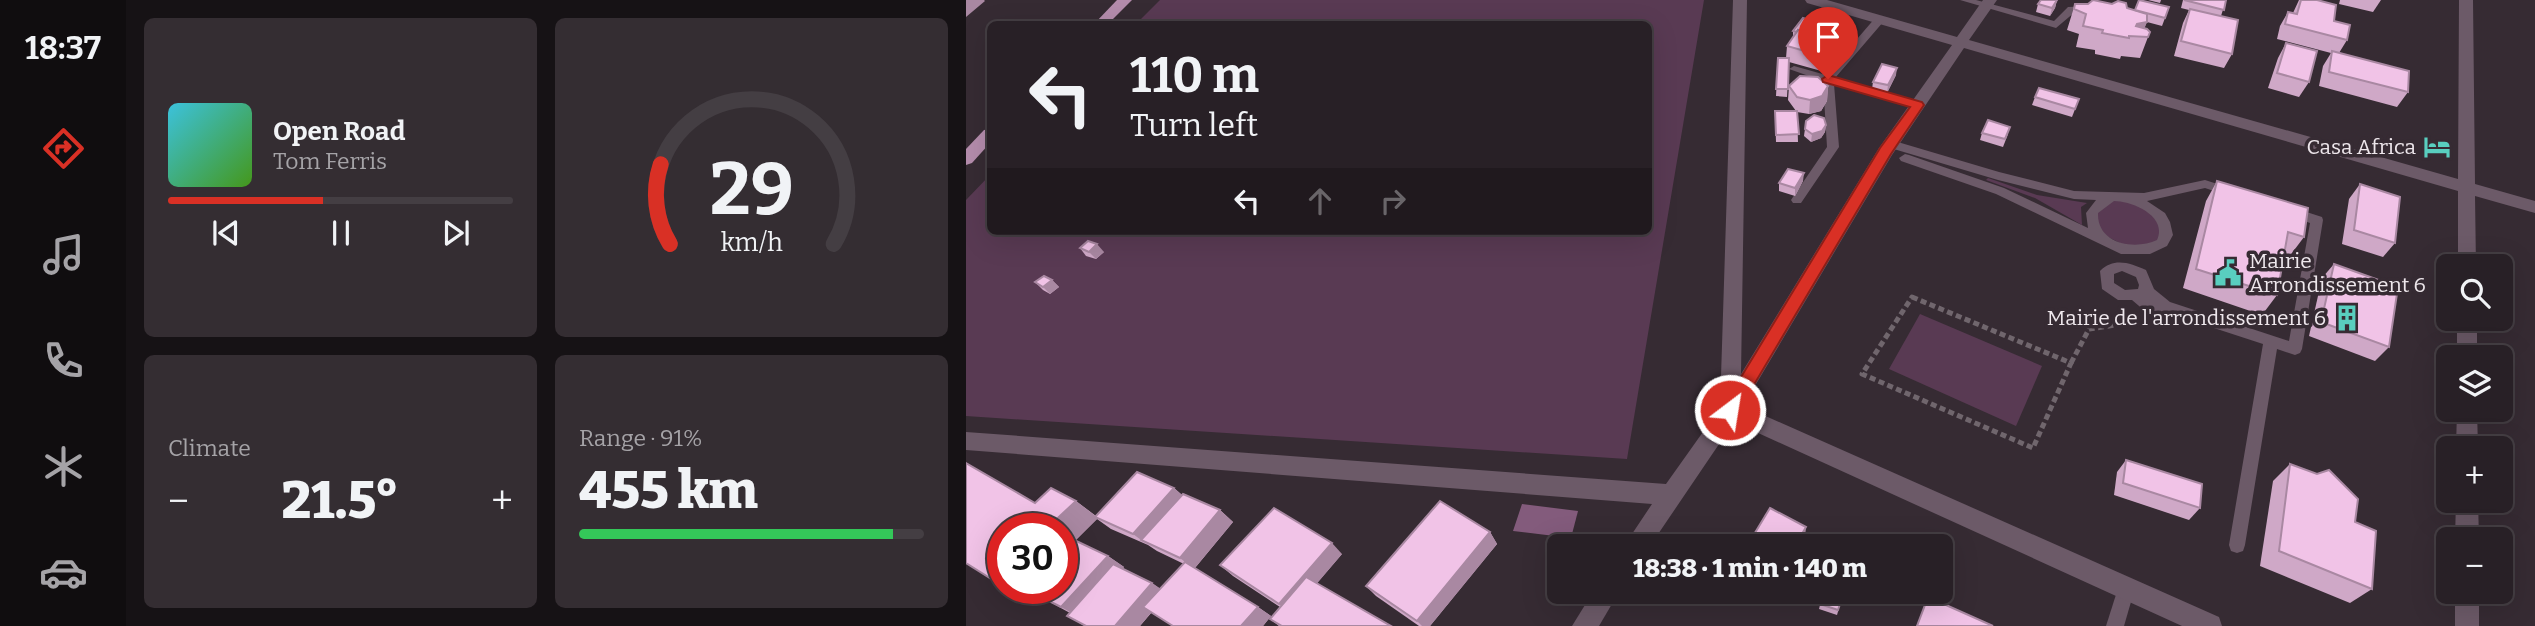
<!DOCTYPE html>
<html lang="en">
<head>
<meta charset="utf-8">
<style>
	body { margin:0; font-family:Bitter,serif; background:#342d32; color:#f1f3f6; height:100vh; display:flex; flex-direction:column; font-size:26px; white-space:nowrap }
	* { box-sizing:border-box; margin:0 }
	p { font-size:23px; color:#a5a3a7 }
	.icon { flex:none; width:38px; height:38px; fill:none; stroke:currentColor; stroke-width:2; stroke-linecap:round; stroke-linejoin:round }
	.map { position:relative; flex:1; overflow:hidden }
	.details { display:flex; flex-direction:column; gap:18px; padding:18px; background:#161215; width:840px }
	.details>* { flex:none }
	.top-card { position:absolute; left:21px; top:21px; width:665px; height:214px; border-radius:10px; box-shadow:0 7px 28px #0002,0 0 0 2px #443e43; background:#282026; color:#f1f3f6; overflow:hidden }
	.tools { position:absolute; left:1470px; top:254px; display:grid; gap:14px }
	.tools a { display:grid; place-items:center; width:77px; height:77px; border-radius:10px; background:#282026; box-shadow:0 7px 28px #0002,0 0 0 2px #443e43; font-size:35px }
	.speed { position:absolute; left:21px; top:513px; display:flex; gap:14px; font-size:35px; font-weight:700; text-align:center }
	.speed>* { display:grid; place-content:center; width:91px; height:91px; border-radius:50%; background:#282026; box-shadow:0 7px 28px #0002,0 0 0 2px #443e43; line-height:1 }
	.speed .limit { border:10px solid #d22; background:#fff; color:#111 }
	.pin { position:absolute; display:grid; place-items:center; width:60px; height:60px; color:#fff; margin:-72px -30px; border-radius:50% 50% 50% 0; rotate:-45deg; box-shadow:0 0 7px #0007 }
	.pin .icon { rotate:45deg }
	.me { position:absolute; width:77px; margin:-38px; rotate:31deg; stroke-linejoin:round; filter:drop-shadow(0 0 5px #0008) }
	.turn { display:flex; align-items:center; gap:24px; height:147px; padding:0 28px; font-size:32px }
	.turn .icon { width:91px; height:91px; stroke-width:2.5 }
	.turn b { display:block; font-size:49px; line-height:60px }
	.lanes { display:flex; align-items:center; height:66px; padding:0 28px; background:#0003; justify-content:center; gap:35px; direction:ltr }
	.lanes .off { opacity:.35 }
	.big { font-size:52px; font-weight:800; line-height:1.1 }
	.details .tile { flex:1; display:flex; flex-direction:column; justify-content:center; gap:10px; min-width:0; padding:0 24px; border-radius:10px; background:#342d32 }
	.details .dial { align-items:center; gap:0 }
	.dial svg { height:182px; overflow:visible; fill:none; stroke:#443e43; stroke-width:7; stroke-linecap:round; text-anchor:middle }
	.dial text { fill:#f1f3f6; stroke:none }
	.song { display:flex; align-items:center; gap:21px }
	.cover { width:84px; height:84px; border-radius:10px; background:linear-gradient(135deg,hsl(190 70% 55%),hsl(100 70% 35%)) }
	.played { height:7px; border-radius:4px; background:linear-gradient(90deg,#d93025 45%,#443e43 45%) }
	.keys { display:flex; justify-content:space-around; direction:ltr }
	.heat { display:flex; justify-content:space-between; align-items:center; font-size:38px; direction:ltr }
	.charge { height:10px; border-radius:5px; background:linear-gradient(90deg,#34c759 91%,#443e43 0) }
	.details .tiles { flex:1; display:grid; gap:18px; grid-template-columns:repeat(2,1fr) }
	.trip { position:absolute; left:581px; top:534px; width:406px; height:70px; border-radius:10px; background:#282026; box-shadow:0 7px 28px #0002,0 0 0 2px #443e43; font-weight:800; line-height:70px; text-align:center }
	main { display:flex; flex:1; min-height:0 }
	.tabs { display:flex; flex-direction:column; width:126px; justify-content:space-around; align-items:center; background:#100d0f; color:#a5a3a7 }
	.tabs .icon { width:49px; height:49px }
	.tabs .current { color:#d93025 }
	.tabs b { font-size:32px; color:#f1f3f6 }
	.map>svg:first-child { display:block }
</style>
</head>
<body>
<main>
<nav class="tabs">
<b>18:37</b>
<svg class="icon current" aria-label="directions" viewBox="0 0 24 24"><path d="M12 3l9 9-9 9-9-9zM9 14v-3h6M13 9l2 2-2 2"/></svg>
<svg class="icon" aria-label="music" viewBox="0 0 24 24"><path d="M9 18V5l10-2v13"/><circle cx="6" cy="18" r="3"/><circle cx="16" cy="16" r="3"/></svg>
<svg class="icon" aria-label="phone" viewBox="0 0 24 24"><path d="M5 4h4l2 5-3 2q2 4 5 5l2-3 5 2v4C11 20 4 13 5 4z"/></svg>
<svg class="icon" aria-label="climate" viewBox="0 0 24 24"><path d="M12 3v18M4 7l16 10M4 17L20 7"/></svg>
<svg class="icon" aria-label="car" viewBox="0 0 24 24"><path d="M5 17H2v-5l4-1 3-4h7l3 4 3 1v5h-3M9 17h6M6 11h13"/><circle cx="7" cy="17" r="2"/><circle cx="17" cy="17" r="2"/></svg>
</nav>
<section class="details">
<div class="tiles">
<div class="tile">
<div class="song"><i class="cover"></i><div><b>Open Road</b><p>Tom Ferris</p></div></div>
<div class="played"></div>
<div class="keys"><svg class="icon" aria-label="previous" viewBox="0 0 24 24"><path d="M18 5L8 12l10 7zM5 5v14"/></svg><svg class="icon" aria-label="pause" viewBox="0 0 24 24"><path d="M8 5v14M16 5v14"/></svg><svg class="icon" aria-label="next" viewBox="0 0 24 24"><path d="M6 5l10 7-10 7zM19 5v14"/></svg></div>
</div>
<div class="tile dial"><svg viewBox="0 0 100 80">
<path d="M14 69A42 42 0 1 1 86 69"/>
<path d="M14 69A42 42 0 0 1 10 34" stroke="#d93025"/>
<text x="50" y="56" font-size="32" font-weight="700">29</text>
<text x="50" y="72" font-size="11">km/h</text>
</svg></div>
<div class="tile"><p>Climate</p>
<div class="heat"><a>−</a><b class="big">21.5°</b><a>+</a></div>
</div>
<div class="tile"><p>Range · 91%</p><b class="big">455 km</b><div class="charge"></div></div>
</div>
</section>
<div class="map">
<svg width="1569" height="626" viewBox="0 0 1569 626">
	<rect width="100%" height="100%" fill="#362b33"/>
	<g fill="#593a53">
		<polygon points="194,0 738,0 661,459 0,416 0,200 24,175 24,231 682,231 682,24 170,24"/>
		<polygon points="1022,178 1071,195 1121,203 1115,207 1116,225 1069,198 1020,180"/>
		<polygon points="1154,200 1177,205 1197,227 1193,242 1164,248 1134,233 1130,210 1144,201"/>
		<polygon points="954,314 1076,366 1050,426 923,369"/>
	</g>
	<polygon fill="#835b7c" points="556,504 612,511 605,538 547,531"/>
	<g fill="none" stroke-linecap="round" stroke-linejoin="round">
		<g stroke="#70666d" stroke-width="5" stroke-dasharray="6 3.5" stroke-linecap="butt">
			<polygon points="946,297 1105,363 1067,448 896,374"/>
			<polyline points="1105,363 1123,329 1170,322"/>
		</g>
		<g fill="#6c5a68" fill-rule="evenodd">
			<polygon points="994,0 1010,0 1088,21 1102,7 1127,6 1132,9 1127,12 1109,12 1090,28"/>
			<polygon points="914,16 919,19 918,21 869,78 955,102 957,105 951,109 868,84 873,147 835,203 827,203 825,200 827,197 861,147 857,81 823,69 828,66 860,75 910,17"/>
			<path d="M925,140L1033,172L1108,191L1178,193L1239,180L1270,190L1272,193L1266,197L1239,188L1181,201L1199,213L1204,222L1207,235L1201,246L1184,254H1155L1030,194L935,161L933,158L939,154L943,155L1038,188L1122,228L1120,213L1130,200L1108,199L1032,180L921,147V141ZM1148,201C1166,201 1202,216 1191,240C1170,250 1131,245 1132,213Z"/>
			<path d="M1325,207L1356,217L1357,220L1336,349L1334,353L1329,355L1311,349L1279,545L1277,551L1271,553L1265,551L1263,545L1297,344L1205,314L1203,323H1193L1166,300H1152L1136,289L1134,271C1148,257 1164,263 1180,270L1188,289L1204,302L1323,341L1344,223L1321,215L1319,212L1321,209ZM1156,271L1170,277L1173,285L1172,289L1159,290L1148,283V274Z"/>
			<polygon points="1160,579 1166,582 1169,588 1158,626 1140,626 1154,582"/>
		</g>
		<g fill="#6c5a68" fill-rule="evenodd">
			<polygon points="767,0 781,0 775,374 913,148 986,45 841,3 839,0 861,0 991,37 1017,0 1031,0 1003,40 1492,179 1493,0 1507,0 1509,184 1569,201 1569,213 1509,196 1510,266 1492,266 1492,191 998,48 926,155 777,406 1253,617 1256,626 1216,626 768,422 684,546 658,546 686,504 0,450 0,432 700,484 754,408"/>
			<rect x="1491" y="318" width="20" height="39"/>
			<polygon points="1491,410 1511,410 1512,448 1490,448"/>
			<polygon points="1490,500 1512,500 1513,539 1489,539"/>
			<polygon points="627,592 653,592 633,626 606,626"/>
			<rect x="1489" y="592" width="24" height="34"/>
		</g>
		<g fill="#b48cac" fill-rule="evenodd">
			<polygon points="151,0 166,0 142,24 128,24"/>
			<polygon points="24,129 24,143 6,163 0,165 0,149 18,130"/>
		</g>
	</g>
	<g fill="#cfa8c7" fill-rule="evenodd">
		<polygon points="1091,0 1089,8 1084,16 1070,12 1072,4"/>
		<polygon points="1182,0 1195,0 1194,3"/>
		<polygon points="1217,0 1260,0 1255,16 1266,54 1258,68 1208,56 1217,23 1223,10 1215,8"/>
		<polygon points="1333,0 1351,0 1368,21 1381,40 1373,53 1442,92 1431,107 1353,86 1357,66 1365,53 1311,39 1314,26 1322,12 1327,13"/>
		<polygon points="1374,0 1415,0 1407,12 1373,4"/>
		<polygon points="1109,4 1161,8 1199,18 1196,26 1181,22 1178,28 1182,37 1174,58 1155,56 1154,59 1129,54 1129,50 1110,47 1113,34 1101,30"/>
		<polygon points="827,31 875,36 871,42 870,56 859,72 823,62 821,97 810,96 812,58 820,58 821,46 827,38"/>
		<polygon points="1320,43 1343,82 1333,97 1302,88 1312,58"/>
		<polygon points="930,75 921,93 906,89 907,82"/>
		<polygon points="823,86 862,86 861,101 855,111 843,114 831,112 832,142 810,142 809,111 830,111 822,100"/>
		<polygon points="1069,97 1113,99 1106,117 1066,105"/>
		<polygon points="840,121 860,125 859,132 855,138 845,142 838,136"/>
		<polygon points="1016,133 1042,134 1037,147 1014,140"/>
		<polygon points="837,181 829,196 813,191 813,183"/>
		<polygon points="1251,181 1338,237 1323,257 1318,256 1311,295 1296,315 1217,288 1240,201"/>
		<polygon points="1394,184 1429,243 1417,257 1376,244 1383,199"/>
		<polygon points="114,248 138,252 130,259 120,256"/>
		<polygon points="1368,264 1423,347 1409,361 1343,336 1356,278"/>
		<polygon points="86,280 93,287 84,294 77,290 69,282"/>
		<polygon points="1160,460 1234,508 1223,520 1148,495 1151,472"/>
		<path d="M0,463L69,503L85,488L110,501L130,516L171,472L208,488L216,495L217,494L254,510L267,522L229,568L292,607L305,616L297,626H207L186,612L174,626H119L101,616L104,613L60,589L54,594L42,588H96V528H37V585L0,563ZM131,519L145,529L182,545L191,551L218,564L194,589L186,583L156,569L158,567L142,556L109,541Z"/>
		<polygon points="1324,464 1389,522 1406,589 1384,603 1294,566 1307,481"/>
		<polygon points="524,532 531,544 464,626 453,626 410,596 400,586"/>
		<polygon points="376,554 351,583 425,626 313,626 304,619 314,607 267,576 254,565"/>
		<polygon points="791,592 809,592 804,599"/>
		<polygon points="836,592 852,592 849,601 836,595"/>
		<polygon points="857,592 876,598 871,615 853,609"/>
	</g>
	<g fill="#a988a2">
		<polygon points="0,0 18,0 19,1 0,17"/>
		<polygon points="1091,0 1089,8 1084,16 1086,8"/>
		<polygon points="1181,22 1175,37 1166,36 1171,24"/>
		<polygon points="876,29 875,36 871,42 870,56 859,72 860,57 866,42"/>
		<polygon points="931,68 930,75 921,93 922,85"/>
		<polygon points="862,86 861,101 855,111 843,114 844,100"/>
		<polygon points="860,125 859,132 855,138 845,142 846,134"/>
		<polygon points="838,173 837,181 829,196 829,188"/>
		<polygon points="131,244 138,252 130,259 123,252"/>
		<polygon points="86,280 93,287 84,294 77,287"/>
		<polygon points="208,488 222,500 175,540 182,545 167,534"/>
		<polygon points="110,501 132,518 96,553 96,528 81,528"/>
		<polygon points="254,510 267,522 228,569 214,558"/>
		<polygon points="840,527 839,538 834,546 829,546"/>
		<polygon points="524,532 531,544 464,626 456,626 451,621"/>
		<polygon points="366,543 376,554 325,614 313,604"/>
		<polygon points="142,556 158,567 113,617 95,607"/>
		<polygon points="37,571 37,585 27,580"/>
		<polygon points="186,583 201,593 174,626 149,626"/>
		<polygon points="42,588 61,588 54,594"/>
		<polygon points="805,592 809,592 804,599"/>
		<polygon points="292,607 305,616 297,626 275,626"/>
	</g>
	<g fill="#f1c3e7" stroke="#a988a2" stroke-width="2">
		<polygon points="1075,0 1091,0 1086,8 1072,4"/>
		<polygon points="1127,0 1146,4 1152,1 1160,3 1161,8 1181,14 1181,22 1171,24 1170,26 1181,29 1184,32 1182,37 1163,36 1163,38 1136,33 1137,30 1117,26 1120,14 1108,9 1109,4 1122,4"/>
		<polygon points="1173,0 1203,7 1199,18 1169,10"/>
		<polygon points="1218,0 1260,0 1258,10"/>
		<polygon points="1335,0 1351,0 1370,5 1368,21 1384,25 1381,40 1319,24 1322,12 1331,14"/>
		<polygon points="1224,9 1272,20 1266,54 1215,41"/>
		<polygon points="837,18 876,29 867,40 832,30 831,32 827,31"/>
		<polygon points="832,30 871,41 860,57 821,46"/>
		<polygon points="1320,43 1351,51 1343,82 1311,73"/>
		<polygon points="1366,51 1443,71 1442,92 1363,72"/>
		<polygon points="812,58 823,58 822,89 810,89"/>
		<polygon points="916,64 931,68 922,85 907,82"/>
		<polygon points="834,76 852,77 862,86 856,96 844,100 831,97 823,86"/>
		<polygon points="1073,88 1113,99 1109,109 1069,97"/>
		<polygon points="809,111 831,111 833,134 810,135"/>
		<polygon points="848,115 858,118 860,125 856,131 846,134 839,129 840,121"/>
		<polygon points="1022,120 1044,127 1039,139 1016,133"/>
		<polygon points="822,169 838,173 829,188 813,183"/>
		<polygon points="1251,181 1342,208 1338,237 1322,232 1311,295 1230,269"/>
		<polygon points="1394,184 1434,197 1429,243 1388,230"/>
		<polygon points="122,241 131,244 123,252 114,248"/>
		<polygon points="1368,264 1432,287 1423,347 1355,322"/>
		<polygon points="78,276 86,280 77,287 69,282"/>
		<polygon points="1160,460 1236,484 1234,508 1157,483"/>
		<polygon points="0,463 69,503 85,488 110,501 81,528 37,528 37,571 27,580 0,563"/>
		<polygon points="1324,464 1351,474 1363,470 1392,499 1389,522 1410,531 1406,589 1313,551"/>
		<polygon points="171,472 208,488 167,534 129,517"/>
		<polygon points="217,494 254,510 214,558 175,540"/>
		<polygon points="474,501 524,532 451,621 400,586"/>
		<polygon points="308,508 366,543 313,604 254,565"/>
		<polygon points="804,508 840,527 829,546 781,546"/>
		<polygon points="104,538 142,556 95,607 57,588 96,588 96,546"/>
		<polygon points="219,562 292,607 275,626 207,626 177,607"/>
		<polygon points="147,564 186,583 149,626 120,626 101,616"/>
		<polygon points="340,577 425,626 316,626 304,619"/>
		<polygon points="840,592 851,592 850,595"/>
		<polygon points="857,592 876,598 872,610 854,604"/>
		<polygon points="962,597 1027,626 951,626"/>
	</g>
	<polygon fill="#d93025" stroke="#8d1f18" stroke-width="2" points="862,75 956,102 958,105 925,154 770,415 764,418 758,415 755,410 758,405 914,148 944,107 857,82 856,79"/>
	<defs>
		<g id="hotel-bare" transform="scale(2.1)"><path d="M-6-4.5h1.5V1H6V5H4.5V3h-9V5H-6ZM-4 0a1.8 1.8 0 1 1 3.6 0ZM.5 0V-2.5h3Q6-2.5 6 0Z" fill="#59cebf" stroke="#362b33" stroke-width="2.5" paint-order="stroke"/></g>
		<g id="civic-bare" transform="scale(2.1)"><path d="M-.6-6.5H3V-4.5H.6V-3L4-1V1h2V6H-6V1h2V-1L-.6-3ZM-1.2 2.5V6h2.4V2.5Z" fill="#59cebf" stroke="#362b33" stroke-width="2.5" paint-order="stroke"/></g>
		<g id="building-bare" transform="scale(2.1)"><path d="M-4-6H4V6H1V3H-1V6H-4ZM-2.5-4.3h1.7v1.8h-1.7ZM.8-4.3h1.7v1.8H.8ZM-2.5-1h1.7V.8h-1.7ZM.8-1h1.7V.8H.8Z" fill="#59cebf" stroke="#362b33" stroke-width="2.5" paint-order="stroke"/></g>
	</defs>
	<g fill-rule="evenodd">
		<use href="#hotel-bare" x="1471" y="147"/>
		<use href="#civic-bare" x="1262" y="273"/>
		<use href="#building-bare" x="1381" y="318"/>
	</g>
	<g text-anchor="middle" dominant-baseline="central" stroke-width="7" stroke-linejoin="round" paint-order="stroke">
		<g font-size="21" fill="#eee7ec" stroke="#362b33" text-anchor="end">
			<text x="1450" y="147">Casa Africa</text>
			<text x="1283" y="261" text-anchor="start">Mairie<tspan x="1283" dy="24">Arrondissement 6</tspan></text>
			<text x="1360" y="318">Mairie de l'arrondissement 6</text>
		</g>
	</g>
</svg>
<div class="tools">
<a><svg class="icon" aria-label="search" viewBox="0 0 24 24"><circle cx="10" cy="10" r="6"/><path d="M15 15l6 6"/></svg></a>
<a><svg class="icon" aria-label="layers" viewBox="0 0 24 24"><path d="M12 4l9 5-9 5-9-5zM3 14l9 5 9-5"/></svg></a>
<a>+</a>
<a>−</a>
</div>
<div class="speed"><div class="limit">30</div></div>
<div class="pin" style="left:862px;top:79px;background:#d93025"><svg class="icon" aria-label="arrive" viewBox="0 0 24 24"><path d="M6 21V4h12l-3 4 3 4H6"/></svg></div>
<svg class="me" style="left:764px;top:410px" viewBox="-20 -20 40 40"><circle r="17" fill="#d93025" stroke="#fff" stroke-width="3"/><path d="M0-11L8 9 0 5-8 9z" fill="#fff"/></svg>
<div class="trip">18:38 · 1 min · 140 m</div>
<div class="top-card">
<div class="turn"><svg class="icon" aria-label="left" viewBox="0 0 24 24"><path d="M17 20v-9H6M10 6l-5 5 5 5"/></svg><div><b>110 m</b>Turn left</div></div>
<div class="lanes"><svg class="icon" aria-label="left" viewBox="0 0 24 24"><path d="M17 20v-9H6M10 6l-5 5 5 5"/></svg><svg class="icon off" aria-label="ahead" viewBox="0 0 24 24"><path d="M12 20V5M6 11l6-6 6 6"/></svg><svg class="icon off" aria-label="right" viewBox="0 0 24 24"><path d="M7 20v-9h11M14 6l5 5-5 5"/></svg></div>
</div>
</div>
</main>
</body>
</html>
